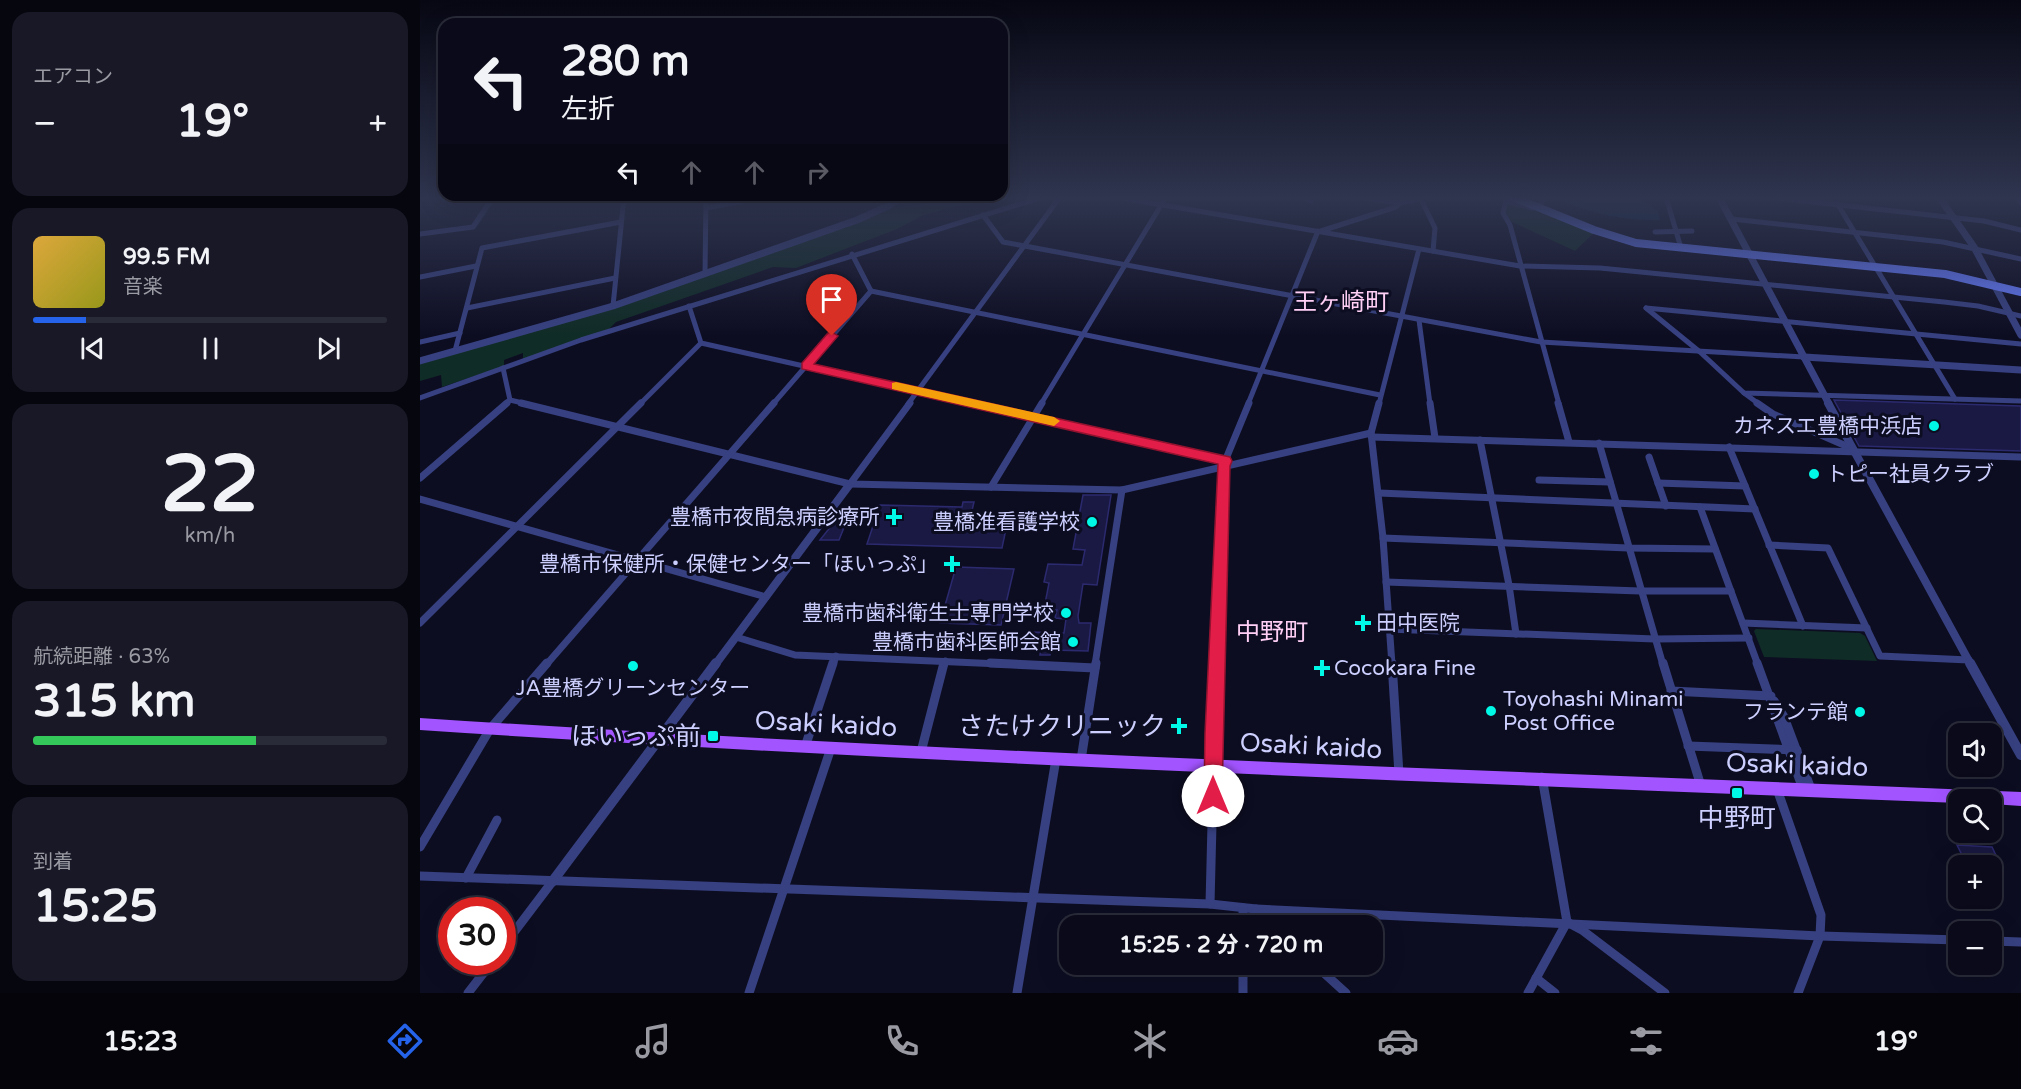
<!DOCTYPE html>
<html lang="ja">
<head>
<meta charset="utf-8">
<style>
	body { margin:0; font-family:"Varela Round","Noto Sans JP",sans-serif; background:#181827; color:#f1f3f6; height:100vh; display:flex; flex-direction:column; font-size:22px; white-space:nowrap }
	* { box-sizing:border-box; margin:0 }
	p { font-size:20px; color:#999aa2 }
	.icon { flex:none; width:33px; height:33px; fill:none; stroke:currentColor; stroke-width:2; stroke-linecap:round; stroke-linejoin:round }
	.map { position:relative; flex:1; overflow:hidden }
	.details { display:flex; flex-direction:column; gap:12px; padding:12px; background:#06060e; width:420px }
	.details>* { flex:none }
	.top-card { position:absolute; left:18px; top:18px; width:570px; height:183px; border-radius:18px; box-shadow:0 6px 24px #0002,0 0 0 2px #2a2b39; background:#0a0a1a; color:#f1f3f6; overflow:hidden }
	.fabs { position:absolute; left:1528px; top:723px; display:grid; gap:12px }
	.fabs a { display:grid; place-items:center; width:54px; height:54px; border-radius:12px; background:#0a0a1a; box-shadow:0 6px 24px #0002,0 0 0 2px #2a2b39; font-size:30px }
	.speed { position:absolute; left:18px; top:897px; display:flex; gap:12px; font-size:30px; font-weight:700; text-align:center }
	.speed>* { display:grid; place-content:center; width:78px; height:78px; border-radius:50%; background:#0a0a1a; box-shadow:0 6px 24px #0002,0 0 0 2px #2a2b39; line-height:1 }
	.speed .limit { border:9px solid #d22; background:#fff; color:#111 }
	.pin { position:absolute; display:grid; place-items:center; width:51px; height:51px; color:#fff; margin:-62px -26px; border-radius:50% 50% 50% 0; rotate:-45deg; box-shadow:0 0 6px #0007 }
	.pin .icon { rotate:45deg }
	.me { position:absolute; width:66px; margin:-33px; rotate:0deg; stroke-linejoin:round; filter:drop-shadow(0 0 4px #0008) }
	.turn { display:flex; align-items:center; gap:21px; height:126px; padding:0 24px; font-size:27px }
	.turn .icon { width:78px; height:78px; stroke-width:2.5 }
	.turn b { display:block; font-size:42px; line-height:51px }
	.lanes { display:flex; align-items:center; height:57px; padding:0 24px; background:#0003; justify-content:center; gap:30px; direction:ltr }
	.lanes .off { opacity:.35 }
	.big { font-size:45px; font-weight:700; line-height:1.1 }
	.details .tile { flex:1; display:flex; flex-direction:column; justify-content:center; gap:9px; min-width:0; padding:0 21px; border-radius:18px; background:#181827 }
	.details .dial { align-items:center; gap:0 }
	.dial b { font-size:78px; line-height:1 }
	.song { display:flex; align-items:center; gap:18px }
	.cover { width:72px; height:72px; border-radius:9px; background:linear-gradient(135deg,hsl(40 70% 55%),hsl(60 70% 35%)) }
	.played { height:6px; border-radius:3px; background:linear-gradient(90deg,#2563eb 15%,#2a2b39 15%) }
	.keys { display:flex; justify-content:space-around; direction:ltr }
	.heat { display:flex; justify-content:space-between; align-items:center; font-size:33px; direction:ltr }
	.charge { height:9px; border-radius:4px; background:linear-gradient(90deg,#34c759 63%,#2a2b39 0) }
	.trip { position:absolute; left:639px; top:915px; width:324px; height:60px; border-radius:18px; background:#0a0a1a; box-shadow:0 6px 24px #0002,0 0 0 2px #2a2b39; font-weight:700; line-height:60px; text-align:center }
	.tab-bar { display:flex; height:96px; justify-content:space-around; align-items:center; background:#04040a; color:#999aa2 }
	.tab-bar .icon { width:42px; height:42px }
	.tab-bar .on { color:#2563eb }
	.tab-bar b { font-size:27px; color:#f1f3f6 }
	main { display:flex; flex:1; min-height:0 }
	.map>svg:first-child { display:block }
</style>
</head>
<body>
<main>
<section class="details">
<div class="tile"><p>エアコン</p>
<div class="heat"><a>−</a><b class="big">19°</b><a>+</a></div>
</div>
<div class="tile">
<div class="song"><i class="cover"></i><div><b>99.5 FM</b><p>音楽</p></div></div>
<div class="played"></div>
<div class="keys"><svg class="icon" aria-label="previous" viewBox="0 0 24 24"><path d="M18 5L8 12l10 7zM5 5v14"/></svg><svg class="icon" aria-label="pause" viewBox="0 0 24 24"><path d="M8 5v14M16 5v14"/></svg><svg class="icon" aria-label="next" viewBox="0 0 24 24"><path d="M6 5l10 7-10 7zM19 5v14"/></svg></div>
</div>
<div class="tile dial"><b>22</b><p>km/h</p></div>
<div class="tile"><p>航続距離 · 63%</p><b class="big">315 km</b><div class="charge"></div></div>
<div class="tile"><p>到着</p><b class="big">15:25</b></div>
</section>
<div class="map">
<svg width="1601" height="993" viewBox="0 0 1601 993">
	<rect width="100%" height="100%" fill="#0d0d22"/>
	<g fill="#102c26">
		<polygon points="522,197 563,197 561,203 542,205 503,215 477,229 376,268 353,267 196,322 189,329 103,360 103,353 84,360 84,366 22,387 21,375 0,381 0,364 189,309 438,223 474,207 503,205"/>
		<polygon points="1087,202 1122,212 1175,232 1155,251 1088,220 1084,213"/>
		<polygon points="1336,629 1440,633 1445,636 1457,661 1344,657 1334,631"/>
	</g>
	<path fill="#09263f" d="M1134,197H1218L1238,211L1240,220C1201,221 1169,213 1134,197Z"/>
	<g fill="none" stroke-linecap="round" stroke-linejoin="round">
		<polyline stroke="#09263f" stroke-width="1.5" points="55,228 77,197"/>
	</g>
	<g fill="#1a1943" stroke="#2c2a6f" stroke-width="1.5">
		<polygon points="1414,400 1601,406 1601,451 1439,446"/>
		<polygon points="663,495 691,495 677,585 663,584 658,616 659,623 671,623 668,651 631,650 630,655 620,655 621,648 615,648 616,642 610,642 611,632 644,633 646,619 635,618 637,610 624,609 629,583 624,582 628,564 662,565 665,550 653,549"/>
		<polygon points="543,502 554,502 549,523 587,524 582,548 447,544 460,505 542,507"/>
		<polygon points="416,520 427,520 419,540 400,540"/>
		<polygon points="536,567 594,569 581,625 520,623"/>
		<polygon points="1537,845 1572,847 1580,864 1545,861"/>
	</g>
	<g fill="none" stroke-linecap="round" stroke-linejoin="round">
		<g stroke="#374181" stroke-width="5">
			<polyline points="696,197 1100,266 1180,268 1524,302 1558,306 1601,316"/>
			<polyline points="881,197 891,201"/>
			<polyline points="935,197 980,203"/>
			<polyline points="1000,197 1015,228 1013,251"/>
			<polyline points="1246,197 1261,248"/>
			<polyline points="1348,197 1564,221 1601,230"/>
			<polyline points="1596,197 1601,203"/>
			<polyline points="1417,203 1535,399"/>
			<polyline points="470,205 487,197"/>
			<polyline points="1119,207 1125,197"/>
			<polyline points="286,208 346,197"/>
			<polyline points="1112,208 1086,201 1083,213 1090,225 1139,404"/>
			<polyline points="563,215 583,242 1121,342 1384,357"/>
			<polyline points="1312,219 1523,242 1601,259"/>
			<polyline points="901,231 976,207 980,203 1007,197"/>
			<polyline points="1235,232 1272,231"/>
			<polyline points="0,234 53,227 73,197"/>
			<polyline points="285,273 286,197"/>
			<polyline points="0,277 56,266"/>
			<polyline points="451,291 960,395"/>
			<polyline points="193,306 204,197"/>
			<polyline points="269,306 281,343 553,404"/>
			<polyline points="47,308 195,278"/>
			<polyline points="1226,308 1280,352 1324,393 1601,401"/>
			<polyline points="1226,308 1601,344"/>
			<polyline points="999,320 1010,404"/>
			<polyline points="0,342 40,333"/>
			<polyline points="35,351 62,248 201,222"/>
			<polyline points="83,368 90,400 107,404"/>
			<polyline points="1324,393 1339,404"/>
			<polyline points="0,398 161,340 623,197"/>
			<polyline points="85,404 90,400"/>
			<polyline points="220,404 281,343"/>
			<polyline points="353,404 451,291 432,254"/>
			<polyline points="488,404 640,197"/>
			<polyline points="621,404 746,197"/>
			<polyline points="828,404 898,231"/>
			<polyline points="959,404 999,249"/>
		</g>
		<g stroke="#374181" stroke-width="7">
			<polyline points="101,403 430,484 702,490 951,433"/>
			<polyline points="546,403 806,461"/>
			<polyline points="959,403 951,433 963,538 972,665"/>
			<polyline points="1010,403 1015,438"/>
			<polyline points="1138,403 1149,442"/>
			<polyline points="1337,403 1353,414 1433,449"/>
			<polyline points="952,437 1601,457"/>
			<polyline points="1060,440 1089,585 1096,634"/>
			<polyline points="1179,443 1243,665"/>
			<polyline points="1309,447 1383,626"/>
			<polyline points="1229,457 1246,506"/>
			<polyline points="0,478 87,403"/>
			<polyline points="1119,480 1190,482"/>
			<polyline points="1238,483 1325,486"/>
			<polyline points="430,484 490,403"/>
			<polyline points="571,487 622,403"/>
			<polyline points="959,493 1335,509"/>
			<polyline points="0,499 346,597"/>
			<polyline points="1280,507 1338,665"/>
			<polyline points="963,538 1208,548 1295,549"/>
			<polyline points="1349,545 1408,548 1460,656 1549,660"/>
			<polyline points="966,582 1220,591 1311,591"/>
			<polyline points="0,623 221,403"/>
			<polyline points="1323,623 1447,628"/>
			<polyline points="968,629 1235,639 1329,638"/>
			<polyline points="316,637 375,655 604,665"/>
			<polyline points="126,665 354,403"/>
			<polyline points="413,665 416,656"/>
			<polyline points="524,665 525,661"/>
			<polyline points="675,665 702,490"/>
			<polyline points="796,665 803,466 829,403"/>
		</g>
		<g stroke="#374181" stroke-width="9">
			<polyline points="570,663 675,668"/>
			<polyline points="972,663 979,774"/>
			<polyline points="1243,663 1281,786"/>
			<polyline points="1337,663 1383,789"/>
			<polyline points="1251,691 1351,696"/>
			<polyline points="1354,701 1364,717 1391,789"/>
			<polyline points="1268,746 1377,750"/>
			<polyline points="385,747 413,663"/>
			<polyline points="501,752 524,663"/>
			<polyline points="661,760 676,663"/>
			<polyline points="1122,777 1147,922"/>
			<polyline points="1357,789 1401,915 1400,936 1378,993"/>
			<polyline points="0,847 70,729 127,663"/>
			<polyline points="0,876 790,904 836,909 851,926"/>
			<polyline points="46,878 77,820"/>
			<polyline points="790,904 796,663"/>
			<polyline points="823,908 823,926"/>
			<polyline points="836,909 1400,936 1539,940"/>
			<polyline points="1572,941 1601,942"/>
			<polyline points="82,948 132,882"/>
			<polyline points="823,964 823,993"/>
			<polyline points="894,964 926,993"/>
			<polyline points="1116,978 1135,993"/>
			<polyline points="48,993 72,962"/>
			<polyline points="329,993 411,748"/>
			<polyline points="597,993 636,759"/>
			<polyline points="1108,993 1147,922 1162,930 1245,993"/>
		</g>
		<g stroke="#374181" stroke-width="7">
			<polyline points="1299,197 1409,404"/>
			<polyline points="1519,197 1554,247 1601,335"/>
			<polyline points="1384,357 1601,370"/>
			<polyline points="0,361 193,306 437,220 470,205"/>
		</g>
		<g stroke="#374181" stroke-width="8">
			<polyline points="1408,403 1551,665"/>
			<polyline points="295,665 430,484"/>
		</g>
		<g stroke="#374181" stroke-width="10">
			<polyline points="1550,663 1601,755"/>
			<polyline points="132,882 296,663"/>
		</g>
		<polyline stroke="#647bff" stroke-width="8" points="1093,197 1174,230 1216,243 1525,274 1601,292"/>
		<path fill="#a254ff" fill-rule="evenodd" d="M0,718C533,753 1067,770 1601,792V806L1572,804V800H1539V803C1026,782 512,764 0,730Z"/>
	</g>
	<linearGradient id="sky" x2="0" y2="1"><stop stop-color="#070713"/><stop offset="0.59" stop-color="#2f354f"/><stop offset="1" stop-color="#2f354f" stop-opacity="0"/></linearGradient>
	<rect width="1601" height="336" fill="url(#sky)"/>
	<polygon fill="#e11d48" stroke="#92132f" stroke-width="1.5" points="412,332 418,336 394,364 810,457 812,461 810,466 802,796 799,802 793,805 787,802 784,796 785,733 798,464 382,369 382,363 408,333"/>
	<polygon fill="#f59e0b" points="476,382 634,417 640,421 634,426 472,389 472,383"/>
	<g fill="#00f8e6" stroke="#0d0d22" stroke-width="2">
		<circle cx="1514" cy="426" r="6"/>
		<circle cx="1394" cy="474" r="6"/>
		<path d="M471 508h6v6h6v6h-6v6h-6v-6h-6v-6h6z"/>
		<circle cx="672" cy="522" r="6"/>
		<path d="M529 555h6v6h6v6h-6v6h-6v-6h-6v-6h6z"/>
		<circle cx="646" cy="613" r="6"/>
		<path d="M940 614h6v6h6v6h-6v6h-6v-6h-6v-6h6z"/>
		<circle cx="653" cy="642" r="6"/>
		<circle cx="213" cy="666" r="6"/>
		<path d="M899 659h6v6h6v6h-6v6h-6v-6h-6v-6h6z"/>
		<circle cx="1071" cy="711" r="6"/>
		<circle cx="1440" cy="712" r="6"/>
		<path d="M756 717h6v6h6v6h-6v6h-6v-6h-6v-6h6z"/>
		<rect x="287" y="730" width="12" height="12" rx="3"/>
		<rect x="1311" y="787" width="12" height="12" rx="3"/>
	</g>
	<g text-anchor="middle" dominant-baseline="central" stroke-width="6" stroke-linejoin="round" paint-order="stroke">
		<g font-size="21" fill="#cdd0ff" stroke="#0d0d22" text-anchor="end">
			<text x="1502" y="426">カネスエ豊橋中浜店</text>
			<text x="1406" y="474" text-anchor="start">トピー社員クラブ</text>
			<text x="460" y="517">豊橋市夜間急病診療所</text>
			<text x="660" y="522">豊橋准看護学校</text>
			<text x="518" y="564">豊橋市保健所・保健センター「ほいっぷ」</text>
			<text x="634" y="613">豊橋市歯科衛生士専門学校</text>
			<text x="956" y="623" text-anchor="start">田中医院</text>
			<text x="641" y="642">豊橋市歯科医師会館</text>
			<text x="914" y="668" text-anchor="start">Cocokara Fine</text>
			<text x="213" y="688" text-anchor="middle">JA豊橋グリーンセンター</text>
			<text x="1083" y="699" text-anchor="start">Toyohashi Minami<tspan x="1083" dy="24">Post Office</tspan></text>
			<text x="1428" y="712">フランテ館</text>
		</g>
		<g font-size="24" fill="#ffcff6" stroke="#0d0d22">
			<text x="921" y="302">王ヶ崎町</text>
			<text x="852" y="632">中野町</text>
		</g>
		<g font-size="26" fill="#cdd0ff" stroke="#0d0d22">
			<text transform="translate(406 724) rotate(3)">Osaki kaido</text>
			<text transform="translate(891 746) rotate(3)">Osaki kaido</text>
			<text transform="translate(1377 765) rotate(2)">Osaki kaido</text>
		</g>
		<g font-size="26" fill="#cdd0ff" stroke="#0d0d22" text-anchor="end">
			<text x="746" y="726">さたけクリニック</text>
			<text x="281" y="736">ほいっぷ前</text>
			<text x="1317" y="818" text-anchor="middle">中野町</text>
		</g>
	</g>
</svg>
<div class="fabs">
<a><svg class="icon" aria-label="sound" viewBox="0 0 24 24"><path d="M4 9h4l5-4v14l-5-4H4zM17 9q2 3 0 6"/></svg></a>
<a><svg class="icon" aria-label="search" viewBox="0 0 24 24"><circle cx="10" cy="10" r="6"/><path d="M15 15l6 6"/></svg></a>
<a>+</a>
<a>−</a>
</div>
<div class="speed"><div class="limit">30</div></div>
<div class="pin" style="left:412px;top:336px;background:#d93025"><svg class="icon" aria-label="arrive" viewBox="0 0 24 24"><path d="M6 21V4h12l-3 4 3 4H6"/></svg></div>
<svg class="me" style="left:793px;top:796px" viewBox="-20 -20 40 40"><circle r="19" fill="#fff"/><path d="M0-13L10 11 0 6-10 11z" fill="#e11d48"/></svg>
<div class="trip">15:25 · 2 分 · 720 m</div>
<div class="top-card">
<div class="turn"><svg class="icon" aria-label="left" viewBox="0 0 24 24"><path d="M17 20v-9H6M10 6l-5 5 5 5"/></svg><div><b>280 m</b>左折</div></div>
<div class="lanes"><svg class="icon" aria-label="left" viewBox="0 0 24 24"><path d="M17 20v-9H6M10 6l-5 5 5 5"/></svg><svg class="icon off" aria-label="ahead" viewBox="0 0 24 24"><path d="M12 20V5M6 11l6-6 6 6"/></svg><svg class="icon off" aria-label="ahead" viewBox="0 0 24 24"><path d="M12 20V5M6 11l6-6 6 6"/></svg><svg class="icon off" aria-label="right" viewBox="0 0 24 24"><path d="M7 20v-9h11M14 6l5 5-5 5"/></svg></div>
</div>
</div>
</main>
<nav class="tab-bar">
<b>15:23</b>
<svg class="icon on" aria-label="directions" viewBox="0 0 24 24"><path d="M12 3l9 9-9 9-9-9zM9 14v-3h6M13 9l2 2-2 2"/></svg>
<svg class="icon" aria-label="music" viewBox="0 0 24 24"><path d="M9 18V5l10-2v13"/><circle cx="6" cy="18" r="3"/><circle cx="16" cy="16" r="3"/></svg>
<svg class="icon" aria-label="phone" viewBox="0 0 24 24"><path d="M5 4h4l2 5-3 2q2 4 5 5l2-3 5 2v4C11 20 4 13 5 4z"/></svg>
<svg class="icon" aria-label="climate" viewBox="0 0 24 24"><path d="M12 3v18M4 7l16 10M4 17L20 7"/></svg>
<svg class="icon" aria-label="car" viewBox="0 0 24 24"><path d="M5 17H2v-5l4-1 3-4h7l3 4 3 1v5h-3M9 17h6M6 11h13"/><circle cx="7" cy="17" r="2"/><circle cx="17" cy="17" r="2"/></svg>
<svg class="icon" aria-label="filters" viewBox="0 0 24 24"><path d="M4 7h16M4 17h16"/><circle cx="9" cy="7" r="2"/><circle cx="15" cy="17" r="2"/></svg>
<b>19°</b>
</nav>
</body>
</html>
